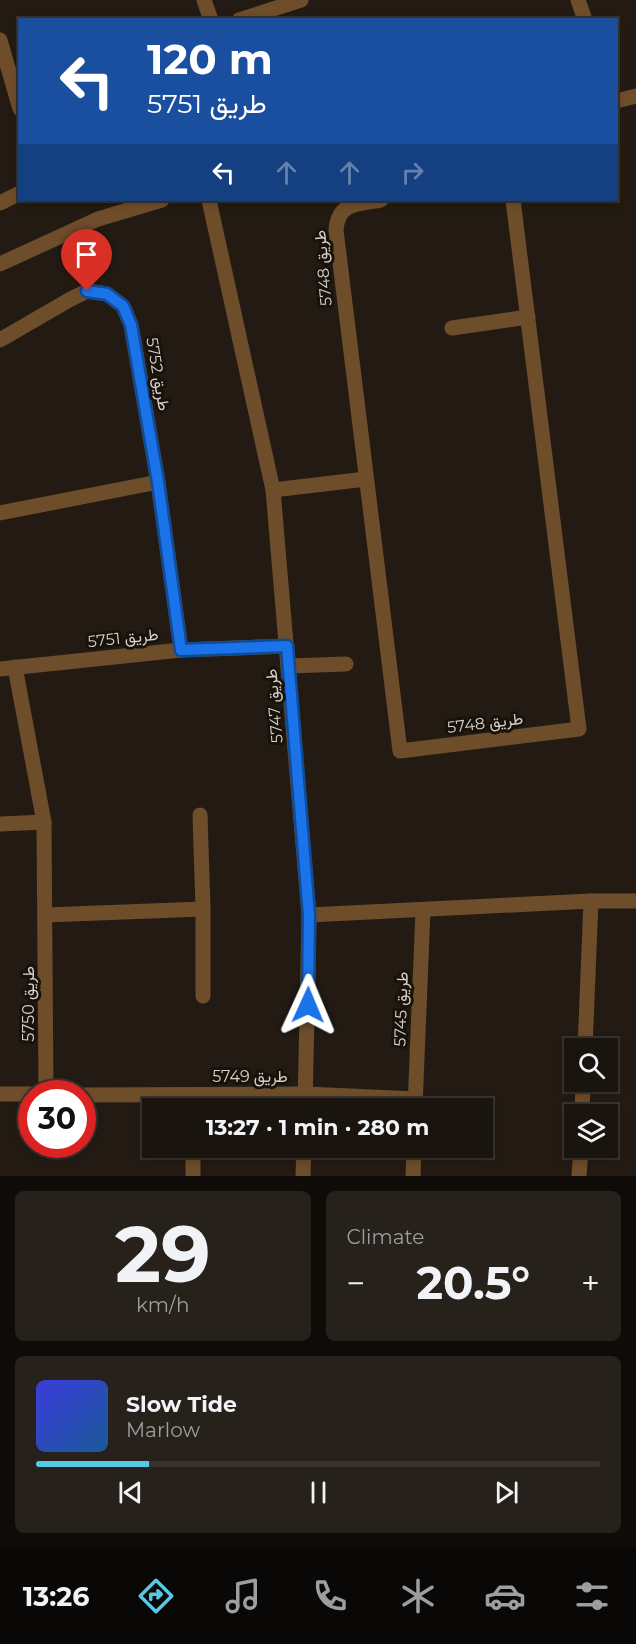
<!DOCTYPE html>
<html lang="en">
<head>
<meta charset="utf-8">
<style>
	body { margin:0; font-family:Montserrat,Vazirmatn,sans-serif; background:#27211c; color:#f1f3f6; height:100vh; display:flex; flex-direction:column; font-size:22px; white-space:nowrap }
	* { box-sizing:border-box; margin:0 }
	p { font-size:20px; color:#9f9e9e }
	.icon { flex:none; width:33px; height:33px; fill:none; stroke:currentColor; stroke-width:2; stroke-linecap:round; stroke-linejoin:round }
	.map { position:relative; height:1176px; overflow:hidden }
	.drawer { display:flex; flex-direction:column; gap:15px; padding:15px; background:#0e0b08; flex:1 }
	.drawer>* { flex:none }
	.top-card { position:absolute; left:18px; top:18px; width:600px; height:183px; border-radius:0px; box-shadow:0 3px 9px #0003,0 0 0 2px #38332e; background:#1a4fa0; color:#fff; overflow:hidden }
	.tools { position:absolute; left:564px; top:1038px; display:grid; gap:12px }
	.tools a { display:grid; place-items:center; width:54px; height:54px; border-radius:0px; background:#1a140e; box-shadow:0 3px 9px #0003,0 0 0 2px #38332e; font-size:30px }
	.speed { position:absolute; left:18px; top:1080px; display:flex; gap:12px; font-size:30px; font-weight:700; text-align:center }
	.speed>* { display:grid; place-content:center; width:78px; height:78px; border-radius:50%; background:#1a140e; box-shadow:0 3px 9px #0003,0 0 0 2px #38332e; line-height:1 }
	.speed .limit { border:9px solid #d22; background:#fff; color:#111 }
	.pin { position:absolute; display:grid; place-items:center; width:51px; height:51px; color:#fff; margin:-62px -26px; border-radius:50% 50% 50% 0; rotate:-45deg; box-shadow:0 0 6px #0007 }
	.pin .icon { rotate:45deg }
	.me { position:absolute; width:66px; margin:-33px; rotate:1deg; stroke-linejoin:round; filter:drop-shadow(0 0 4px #0008) }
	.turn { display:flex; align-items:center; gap:21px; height:126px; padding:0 30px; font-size:27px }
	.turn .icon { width:78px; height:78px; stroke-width:2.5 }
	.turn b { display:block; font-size:42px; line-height:51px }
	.lanes { display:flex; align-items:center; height:57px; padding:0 30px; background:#0003; justify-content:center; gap:30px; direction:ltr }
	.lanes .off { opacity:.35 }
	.big { font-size:45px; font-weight:700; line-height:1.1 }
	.drawer .tile { flex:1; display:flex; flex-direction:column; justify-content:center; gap:9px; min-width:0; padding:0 21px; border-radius:9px; background:#27211c }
	.drawer .dial { align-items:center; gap:0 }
	.dial b { font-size:78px; line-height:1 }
	.song { display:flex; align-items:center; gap:18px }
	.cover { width:72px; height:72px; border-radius:9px; background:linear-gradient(135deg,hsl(240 70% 55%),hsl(210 70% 35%)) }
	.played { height:6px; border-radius:3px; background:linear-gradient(90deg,#58c9e3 20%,#38332e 20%) }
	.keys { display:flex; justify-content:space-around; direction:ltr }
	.heat { display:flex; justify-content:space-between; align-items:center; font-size:33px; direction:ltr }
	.drawer .tiles { flex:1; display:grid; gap:15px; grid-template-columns:1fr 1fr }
	.tile:last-child { grid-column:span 2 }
	.trip { position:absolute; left:142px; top:1098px; width:351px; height:60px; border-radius:0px; background:#1a140e; box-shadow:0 3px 9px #0003,0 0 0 2px #38332e; font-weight:700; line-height:60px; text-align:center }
	.tabs { display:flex; height:96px; justify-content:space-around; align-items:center; background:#0a0806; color:#9f9e9e }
	.tabs .icon { width:42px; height:42px }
	.tabs .active { color:#58c9e3 }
	.tabs b { font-size:27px; color:#f1f3f6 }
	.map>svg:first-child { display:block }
</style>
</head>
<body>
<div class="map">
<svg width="636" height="1176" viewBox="0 0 636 1176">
	<rect width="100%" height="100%" fill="#231b13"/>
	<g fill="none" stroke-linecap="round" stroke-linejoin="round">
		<g stroke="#6e4d2a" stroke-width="15">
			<polyline points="204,0 211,20"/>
			<polyline points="578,0 585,20"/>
			<polyline points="239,20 301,0"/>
			<polyline points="0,40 20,109"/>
			<polyline points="616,101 636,96"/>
			<polyline points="209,200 273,490 309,915 305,1108"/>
			<path d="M381,200C358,204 338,202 336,230L400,751L579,729L513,200"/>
			<polyline points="0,203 20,193"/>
			<polyline points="0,264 98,219 162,200"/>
			<polyline points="452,328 528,317"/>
			<polyline points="0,340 69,300 87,291 107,294 123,306 131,325 158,482 181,650"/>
			<polyline points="273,490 366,479"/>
			<polyline points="0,513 158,482"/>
			<polyline points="288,666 346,664"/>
			<polyline points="15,667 44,822 46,1094"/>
			<polyline points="0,669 181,650 287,646"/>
			<polyline points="200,815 203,909 203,996"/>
			<polyline points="0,824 44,822"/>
			<polyline points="45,915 203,909"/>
			<polyline points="309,915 591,901 636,901"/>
			<polyline points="585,1048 591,901"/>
			<polyline points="0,1094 32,1094"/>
			<polyline points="82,1095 306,1094 416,1099"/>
			<polyline points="415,1108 423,910"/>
			<polyline points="582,1114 583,1082"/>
			<polyline points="193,1176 193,1148"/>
			<polyline points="303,1176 304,1148"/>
			<polyline points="413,1176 414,1148"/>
			<polyline points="579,1176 581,1148"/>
		</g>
	</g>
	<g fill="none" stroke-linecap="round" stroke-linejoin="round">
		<g stroke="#114b97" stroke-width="15">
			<polyline id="route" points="87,291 107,294 123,306 131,325 158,482 181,650 287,646 309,915 308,1005"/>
		</g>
		<use href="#route" stroke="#1a73e8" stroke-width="10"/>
	</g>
	<g text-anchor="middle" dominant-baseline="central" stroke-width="6" stroke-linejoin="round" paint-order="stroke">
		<g font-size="16" fill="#d6d1cb" stroke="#19120a">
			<text transform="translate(323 268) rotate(-95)">طريق 5748</text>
			<text transform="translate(158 374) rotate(80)">طريق 5752</text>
			<text transform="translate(123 638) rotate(-6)">طريق 5751</text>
			<text transform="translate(274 706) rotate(-95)">طريق 5747</text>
			<text transform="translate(485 723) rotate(-7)">طريق 5748</text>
			<text transform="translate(28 1004) rotate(-90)">طريق 5750</text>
			<text transform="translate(401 1009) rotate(-88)">طريق 5745</text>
			<text x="250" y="1076">طريق 5749</text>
		</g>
	</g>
</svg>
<div class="tools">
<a><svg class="icon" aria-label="search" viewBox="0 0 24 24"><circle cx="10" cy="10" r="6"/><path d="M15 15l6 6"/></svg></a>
<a><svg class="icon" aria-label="layers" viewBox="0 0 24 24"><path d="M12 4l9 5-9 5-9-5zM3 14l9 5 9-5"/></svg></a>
</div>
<div class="speed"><div class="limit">30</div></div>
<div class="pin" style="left:87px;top:291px;background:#d93025"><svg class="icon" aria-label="arrive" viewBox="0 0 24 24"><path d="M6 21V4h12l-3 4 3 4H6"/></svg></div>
<svg class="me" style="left:308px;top:1005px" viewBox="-20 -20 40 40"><path d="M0-17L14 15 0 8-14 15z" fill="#1a73e8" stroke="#fff" stroke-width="4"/></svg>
<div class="trip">13:27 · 1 min · 280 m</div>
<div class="top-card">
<div class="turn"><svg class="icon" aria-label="left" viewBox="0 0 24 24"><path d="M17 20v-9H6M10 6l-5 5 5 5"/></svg><div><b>120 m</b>طريق 5751</div></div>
<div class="lanes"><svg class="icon" aria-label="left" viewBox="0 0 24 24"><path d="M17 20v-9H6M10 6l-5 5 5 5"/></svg><svg class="icon off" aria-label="ahead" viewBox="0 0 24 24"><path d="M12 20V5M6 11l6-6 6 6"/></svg><svg class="icon off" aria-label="ahead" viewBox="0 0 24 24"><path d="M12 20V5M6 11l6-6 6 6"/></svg><svg class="icon off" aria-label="right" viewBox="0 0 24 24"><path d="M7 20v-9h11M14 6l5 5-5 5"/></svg></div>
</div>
</div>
<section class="drawer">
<div class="tiles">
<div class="tile dial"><b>29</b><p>km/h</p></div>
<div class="tile"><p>Climate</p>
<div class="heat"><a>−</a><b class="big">20.5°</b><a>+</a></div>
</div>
<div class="tile">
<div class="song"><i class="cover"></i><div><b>Slow Tide</b><p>Marlow</p></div></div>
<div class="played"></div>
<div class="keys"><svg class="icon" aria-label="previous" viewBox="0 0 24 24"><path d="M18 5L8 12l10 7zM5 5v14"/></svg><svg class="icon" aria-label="pause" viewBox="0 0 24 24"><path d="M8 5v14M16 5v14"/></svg><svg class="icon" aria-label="next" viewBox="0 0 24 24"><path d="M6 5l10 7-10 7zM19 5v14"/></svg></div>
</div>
</div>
</section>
<nav class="tabs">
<b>13:26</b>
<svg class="icon active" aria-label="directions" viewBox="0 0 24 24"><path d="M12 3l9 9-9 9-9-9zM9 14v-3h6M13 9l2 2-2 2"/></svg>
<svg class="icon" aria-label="music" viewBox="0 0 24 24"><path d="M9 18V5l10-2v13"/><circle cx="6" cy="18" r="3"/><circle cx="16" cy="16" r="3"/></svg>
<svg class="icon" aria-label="phone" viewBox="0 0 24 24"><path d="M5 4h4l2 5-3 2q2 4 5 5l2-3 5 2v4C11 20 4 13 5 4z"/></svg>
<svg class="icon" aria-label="climate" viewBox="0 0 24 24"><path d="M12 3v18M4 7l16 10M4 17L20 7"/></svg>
<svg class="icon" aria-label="car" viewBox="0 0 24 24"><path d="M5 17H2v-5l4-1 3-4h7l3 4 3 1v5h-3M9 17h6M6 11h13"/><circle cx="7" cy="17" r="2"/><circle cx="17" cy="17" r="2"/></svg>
<svg class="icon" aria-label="filters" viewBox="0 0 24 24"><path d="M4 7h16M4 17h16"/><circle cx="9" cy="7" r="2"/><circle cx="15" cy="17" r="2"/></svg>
</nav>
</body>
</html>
